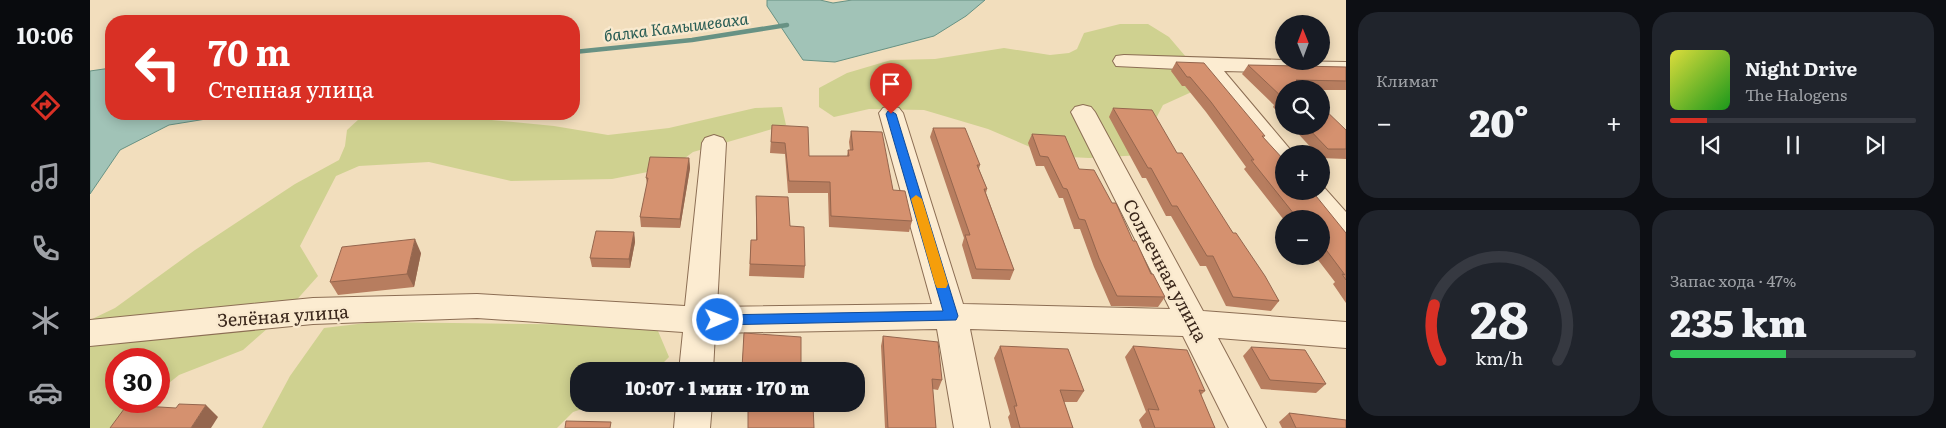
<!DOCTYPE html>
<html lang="ru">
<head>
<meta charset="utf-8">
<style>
	body { margin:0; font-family:Literata,serif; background:#20242c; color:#f1f3f6; height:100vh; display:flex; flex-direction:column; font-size:19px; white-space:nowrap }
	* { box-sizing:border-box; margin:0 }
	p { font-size:16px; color:#9ea1a6 }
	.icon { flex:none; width:28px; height:28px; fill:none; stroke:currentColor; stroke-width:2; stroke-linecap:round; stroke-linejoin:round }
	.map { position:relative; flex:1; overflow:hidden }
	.details { display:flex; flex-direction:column; gap:12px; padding:12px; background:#0d0f14; width:600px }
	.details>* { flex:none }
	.top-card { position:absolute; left:15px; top:15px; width:475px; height:105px; border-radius:20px; box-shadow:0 2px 12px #0003; background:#d93025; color:#fff; overflow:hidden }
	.needle { width:32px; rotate:359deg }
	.fabs { position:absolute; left:1185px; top:15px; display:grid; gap:10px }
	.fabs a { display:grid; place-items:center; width:55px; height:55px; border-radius:50%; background:#171b24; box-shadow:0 2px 12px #0003; font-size:25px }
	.speed { position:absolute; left:15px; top:348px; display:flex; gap:10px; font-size:25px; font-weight:700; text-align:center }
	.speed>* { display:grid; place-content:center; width:65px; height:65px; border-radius:50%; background:#171b24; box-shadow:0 2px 12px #0003; line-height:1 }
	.speed .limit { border:8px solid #d22; background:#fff; color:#111 }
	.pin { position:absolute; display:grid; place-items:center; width:42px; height:42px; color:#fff; margin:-51px -21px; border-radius:50% 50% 50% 0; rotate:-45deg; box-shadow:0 0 5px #0007 }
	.pin .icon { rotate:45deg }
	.me { position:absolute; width:55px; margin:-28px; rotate:89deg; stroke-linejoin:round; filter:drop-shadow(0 0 4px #0008) }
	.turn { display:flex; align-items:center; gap:18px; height:105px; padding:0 20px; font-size:22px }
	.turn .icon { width:65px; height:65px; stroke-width:2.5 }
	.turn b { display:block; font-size:35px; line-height:42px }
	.big { font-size:38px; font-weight:800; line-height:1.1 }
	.details .widget { flex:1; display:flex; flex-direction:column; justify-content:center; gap:8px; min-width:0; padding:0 18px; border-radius:20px; background:#20242c }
	.details .dial { align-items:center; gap:0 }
	.dial svg { height:130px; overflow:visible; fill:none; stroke:#363941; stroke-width:7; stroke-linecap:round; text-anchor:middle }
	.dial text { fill:#f1f3f6; stroke:none }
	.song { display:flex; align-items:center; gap:15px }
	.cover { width:60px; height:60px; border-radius:8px; background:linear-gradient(135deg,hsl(60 70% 55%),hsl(120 70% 35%)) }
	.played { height:5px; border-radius:2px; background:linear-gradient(90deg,#d93025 15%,#363941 15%) }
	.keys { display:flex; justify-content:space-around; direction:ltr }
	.heat { display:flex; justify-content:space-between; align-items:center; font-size:28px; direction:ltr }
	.charge { height:8px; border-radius:4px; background:linear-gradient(90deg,#34c759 47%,#363941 0) }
	.details .tiles { flex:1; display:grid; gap:12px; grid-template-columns:repeat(2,1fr) }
	.trip { position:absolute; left:480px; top:362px; width:295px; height:50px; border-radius:20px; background:#171b24; box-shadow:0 2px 12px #0003; font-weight:800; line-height:50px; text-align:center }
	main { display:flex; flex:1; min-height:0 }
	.tab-bar { display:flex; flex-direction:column; width:90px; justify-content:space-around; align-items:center; background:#090b0e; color:#9ea1a6 }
	.tab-bar .icon { width:35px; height:35px }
	.tab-bar .active { color:#d93025 }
	.tab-bar b { font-size:22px; color:#f1f3f6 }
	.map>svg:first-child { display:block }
</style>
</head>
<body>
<main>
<nav class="tab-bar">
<b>10:06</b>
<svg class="icon active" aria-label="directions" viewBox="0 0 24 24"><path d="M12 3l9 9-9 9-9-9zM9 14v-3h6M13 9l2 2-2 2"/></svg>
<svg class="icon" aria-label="music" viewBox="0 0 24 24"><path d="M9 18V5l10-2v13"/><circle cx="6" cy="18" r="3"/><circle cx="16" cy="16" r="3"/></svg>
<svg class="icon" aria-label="phone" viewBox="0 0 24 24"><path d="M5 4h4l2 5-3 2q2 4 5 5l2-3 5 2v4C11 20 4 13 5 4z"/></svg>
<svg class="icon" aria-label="climate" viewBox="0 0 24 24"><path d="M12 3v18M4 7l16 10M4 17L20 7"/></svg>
<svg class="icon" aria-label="car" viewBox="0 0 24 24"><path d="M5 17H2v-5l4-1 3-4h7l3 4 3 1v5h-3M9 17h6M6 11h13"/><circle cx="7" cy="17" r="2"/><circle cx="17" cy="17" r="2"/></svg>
</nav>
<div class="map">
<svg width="1256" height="428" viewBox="0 0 1256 428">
	<rect width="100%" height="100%" fill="#f2debd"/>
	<g fill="#cfd190">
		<polygon points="1030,24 1058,24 1079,37 1113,77 1106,90 1073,105 1060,130 1052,155 999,158 961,156 898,129 834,110 779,109 744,117 729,107 729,88 757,73 801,60 845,59 914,48 960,55 979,53 987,49 994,33"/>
		<polygon points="692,107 696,125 603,152 583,167 522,179 421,181 339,162 269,166 246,176 210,246 228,276 194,314 153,350 89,375 69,391 69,359 26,359 26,401 55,401 23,428 0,428 0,320 25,308 105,250 205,184 249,160 255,146 257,130 269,119 286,114 338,114 464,126 518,135 579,128 665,108"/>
		<polygon points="285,322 518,325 568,331 579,357 565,371 489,371 489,404 507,404 483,412 467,428 172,428 200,376 234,328"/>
	</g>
	<g fill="#a1c3b7" stroke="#689284">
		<polygon points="677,0 730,0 743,3 762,0 895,0 876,16 844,36 745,62 713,60 677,6"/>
		<polygon points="21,68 21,114 147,114 79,125 30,150 0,194 0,71"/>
	</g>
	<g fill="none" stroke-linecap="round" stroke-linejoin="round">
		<polyline stroke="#689284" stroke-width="4.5" points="484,52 602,40 697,25"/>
		<g stroke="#8c6e54" stroke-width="2">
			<g id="minor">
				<polygon points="1034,55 1194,60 1194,61 1256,62 1256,74 1134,71 1204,154 1194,154 1194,165 1185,163 1110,70 1026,66 1023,61 1026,56"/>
				<polygon points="993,105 1001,107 1005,112 1113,311 1256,322 1256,348 1128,338 1176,428 1139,428 1093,336 880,329 900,428 864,428 847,329 625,333 623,371 589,371 593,332 387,318 223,324 0,346 0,320 223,298 387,294 595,306 612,143 615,138 624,135 633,138 636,143 627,307 842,304 789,113 793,108 801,106 809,108 813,113 873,304 1080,309 981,112 985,107"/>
				<polygon points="1231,184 1256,212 1256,241 1246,238 1210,191 1231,191"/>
				<polygon points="586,404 622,404 620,428 584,428"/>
			</g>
		</g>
		<use href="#minor" fill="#fcecd1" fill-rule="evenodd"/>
	</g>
	<g fill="#b77d5f">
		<polygon points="1086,62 1175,136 1173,137 1256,233 1256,303 1243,284 1245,282 1225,256 1231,256 1231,219 1194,219 1194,220 1154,169 1156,167 1116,112 1095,86 1092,86 1081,71"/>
		<polygon points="1158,65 1256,67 1256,90 1231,90 1231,89 1194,89 1194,119 1183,107 1184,105 1152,74"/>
		<polygon points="1023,108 1087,153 1143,233 1189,301 1181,311 1136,306 1116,266 1110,266 1081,216 1076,216 1056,178 1052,178 1019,117"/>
		<polygon points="682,125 719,156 757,156 758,150 760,150 759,142 761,131 803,190 822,221 819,232 739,227 738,193 698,193 695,154 680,153"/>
		<polygon points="1201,126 1231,126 1256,130 1256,159 1231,158 1231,154 1227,154"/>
		<polygon points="843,128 890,165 889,169 897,189 896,193 924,270 920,280 882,279 872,245 874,238 840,137"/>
		<polygon points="942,134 989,169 1043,241 1061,274 1075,297 1068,307 1021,306 1004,267 990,229 984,229 973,198 969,198 954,166 946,166 938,143"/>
		<polygon points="599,158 600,168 590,228 551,227 550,217 557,184 556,178"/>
		<polygon points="666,196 700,226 715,266 714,278 659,276 661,240 666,240"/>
		<polygon points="544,232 545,242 540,268 502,267 500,258"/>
		<polygon points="331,253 324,287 248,295 240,282"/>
		<polygon points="654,333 711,371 652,371"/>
		<polygon points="793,336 852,380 848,390 842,389 846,428 795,428 791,346"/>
		<polygon points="910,346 994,391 987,402 974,402 983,428 921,428 918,417 920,414 904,358"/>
		<polygon points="1043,346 1115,391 1111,395 1125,428 1052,428 1049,420 1056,412 1035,357"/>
		<polygon points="1161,347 1236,384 1226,393 1171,389 1153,356"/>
		<polygon points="1199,413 1256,428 1192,428 1189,422"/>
	</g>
	<g fill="#95664e">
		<polygon points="599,158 600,168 590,228 590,219"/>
		<polygon points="544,232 545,242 540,268 539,259"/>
		<polygon points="325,239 331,253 324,287 317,274"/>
		<polygon points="116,405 128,417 121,428 101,428"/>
	</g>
	<g fill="#d5916f" stroke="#95664e">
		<polygon points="1086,62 1114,63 1175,136 1172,136 1194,160 1194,191 1222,191 1256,233 1256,280 1252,274 1255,275 1231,243 1231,219 1208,219 1161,160 1164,160 1121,102 1100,77 1097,77"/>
		<polygon points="1158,65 1256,67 1256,81 1206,80 1215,89 1194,89 1194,103 1189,98 1193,98"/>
		<polygon points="1231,106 1256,130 1256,149 1238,149 1216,126 1231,126"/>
		<polygon points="1023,108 1062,110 1087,153 1092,153 1143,233 1146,233 1175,276 1189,301 1143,297 1123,256 1117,256 1087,206 1082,206 1061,168 1058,168"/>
		<polygon points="682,125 718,127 719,156 759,156 758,150 763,150 761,131 792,132 803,190 815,191 822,221 741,216 740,182 699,181 695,143 681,142"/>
		<polygon points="843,128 875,128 890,165 887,165 897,189 894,189 924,270 886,269 875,235 880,235"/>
		<polygon points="942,134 975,136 989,169 1004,170 1022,203 1026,203 1043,241 1046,241 1061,274 1063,274 1075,297 1027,296 1009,258 995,220 989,219 977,189 973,188 958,157 950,156"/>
		<polygon points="560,157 599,158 590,219 550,217 558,178 556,178"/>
		<polygon points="666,196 698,197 700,226 714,227 715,266 660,264 661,240 667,240"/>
		<polygon points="506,231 544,232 539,259 500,258"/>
		<polygon points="325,239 317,274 240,282 252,247"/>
		<polygon points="654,333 711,337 711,371 652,368"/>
		<polygon points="793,336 848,342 852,380 842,379 846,428 798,428"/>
		<polygon points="910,346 978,349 994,391 970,390 983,428 930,428 924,406 927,406"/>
		<polygon points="1043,346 1097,350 1115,391 1109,390 1125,428 1065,428 1058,409 1069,410"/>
		<polygon points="1161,347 1215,350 1236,384 1180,380"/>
		<polygon points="89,404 116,405 101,428 20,428 37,405 86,408"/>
		<polygon points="658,404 683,404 723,405 724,428 658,428"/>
		<polygon points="1199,413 1256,420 1256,428 1206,428"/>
		<polygon points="476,421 521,422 520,428 475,428"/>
	</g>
	<polygon fill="#1a73e8" stroke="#114b97" points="798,111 801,111 806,114 868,316 866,320 628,325 624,324 622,320 624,316 628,315 853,311 796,114"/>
	<polygon fill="#f59e0b" points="826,195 832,199 858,284 856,288 847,288 845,284 821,199"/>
	<g text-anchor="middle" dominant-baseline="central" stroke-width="5" stroke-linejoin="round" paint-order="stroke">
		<g font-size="16" font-style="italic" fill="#285c54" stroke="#f9e9ce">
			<text transform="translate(586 26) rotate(-7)">балка Камышеваха</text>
		</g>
		<g font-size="18" fill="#3a271b" stroke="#f9e9ce">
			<text transform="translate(1076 270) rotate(62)">Солнечная улица</text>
			<text transform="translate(193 315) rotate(-4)">Зелёная улица</text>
		</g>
	</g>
</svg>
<div class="fabs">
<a><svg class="needle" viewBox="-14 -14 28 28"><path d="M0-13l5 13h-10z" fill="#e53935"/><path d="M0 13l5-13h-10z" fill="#9ea1a6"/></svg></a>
<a><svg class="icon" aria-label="search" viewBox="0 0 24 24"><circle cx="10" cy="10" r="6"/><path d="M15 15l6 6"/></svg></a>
<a>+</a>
<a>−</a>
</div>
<div class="speed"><div class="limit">30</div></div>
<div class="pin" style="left:801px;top:114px;background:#d93025"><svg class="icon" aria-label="arrive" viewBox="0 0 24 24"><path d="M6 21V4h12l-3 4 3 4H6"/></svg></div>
<svg class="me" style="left:628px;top:320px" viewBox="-20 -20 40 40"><circle r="17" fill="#1a73e8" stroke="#fff" stroke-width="3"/><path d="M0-11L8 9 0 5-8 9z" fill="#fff"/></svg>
<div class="trip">10:07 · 1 мин · 170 m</div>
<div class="top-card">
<div class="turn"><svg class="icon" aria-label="left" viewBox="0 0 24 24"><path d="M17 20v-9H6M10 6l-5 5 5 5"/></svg><div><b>70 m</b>Степная улица</div></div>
</div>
</div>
<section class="details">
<div class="tiles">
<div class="widget"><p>Климат</p>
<div class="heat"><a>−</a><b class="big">20°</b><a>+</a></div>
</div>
<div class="widget">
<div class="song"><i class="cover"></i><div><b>Night Drive</b><p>The Halogens</p></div></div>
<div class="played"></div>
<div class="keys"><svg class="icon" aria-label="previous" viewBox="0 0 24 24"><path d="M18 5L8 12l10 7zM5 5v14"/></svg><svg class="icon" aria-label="pause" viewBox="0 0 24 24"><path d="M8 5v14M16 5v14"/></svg><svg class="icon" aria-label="next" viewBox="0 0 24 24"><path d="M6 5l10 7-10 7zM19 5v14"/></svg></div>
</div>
<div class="widget dial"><svg viewBox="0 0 100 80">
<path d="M14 69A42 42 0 1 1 86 69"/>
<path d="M14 69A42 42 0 0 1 10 35" stroke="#d93025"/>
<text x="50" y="56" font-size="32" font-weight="700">28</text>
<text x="50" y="72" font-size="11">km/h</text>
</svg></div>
<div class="widget"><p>Запас хода · 47%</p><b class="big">235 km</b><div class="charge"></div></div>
</div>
</section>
</main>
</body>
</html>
